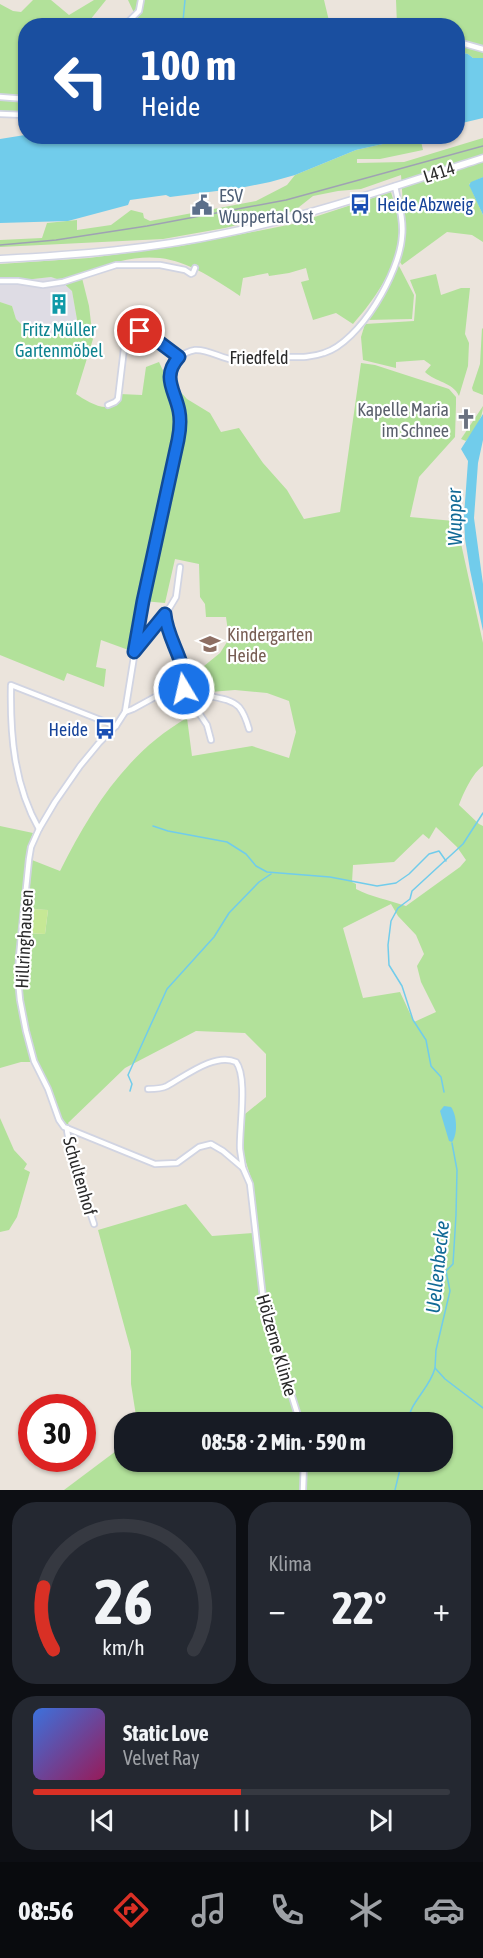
<!DOCTYPE html>
<html lang="de">
<head>
<meta charset="utf-8">
<style>
	body { margin:0; font-family:"Asap Condensed",sans-serif; background:#242831; color:#f1f3f6; height:100vh; display:flex; flex-direction:column; font-size:22px; white-space:nowrap }
	* { box-sizing:border-box; margin:0 }
	p { font-size:20px; color:#9ea1a6 }
	.icon { flex:none; width:33px; height:33px; fill:none; stroke:currentColor; stroke-width:2; stroke-linecap:round; stroke-linejoin:round }
	.map { position:relative; height:1490px; overflow:hidden }
	.sheet { display:flex; flex-direction:column; gap:12px; padding:12px; background:#0d0f14; flex:1 }
	.sheet>* { flex:none }
	.guide { position:absolute; left:18px; top:18px; width:447px; height:126px; border-radius:24px; box-shadow:0 2px 4px #0004; background:#1a4fa0; color:#fff; overflow:hidden }
	.speed { position:absolute; left:18px; top:1394px; display:flex; gap:12px; font-size:30px; font-weight:700; text-align:center }
	.speed>* { display:grid; place-content:center; width:78px; height:78px; border-radius:50%; background:#171b24; box-shadow:0 2px 4px #0004; line-height:1 }
	.speed .limit { border:9px solid #d22; background:#fff; color:#111 }
	.pin { position:absolute; display:grid; place-items:center; width:51px; height:51px; color:#fff; margin:-26px; border:3px solid #fff; border-radius:50%; box-shadow:0 2px 6px #0007 }
	.me { position:absolute; width:66px; margin:-33px; rotate:351deg; stroke-linejoin:round; filter:drop-shadow(0 0 4px #0008) }
	.turn { display:flex; align-items:center; gap:21px; height:126px; padding:0 24px; font-size:27px }
	.turn .icon { width:78px; height:78px; stroke-width:2.5 }
	.turn b { display:block; font-size:42px; line-height:51px }
	.big { font-size:45px; font-weight:700; line-height:1.1 }
	.sheet .card { flex:1; display:flex; flex-direction:column; justify-content:center; gap:9px; min-width:0; padding:0 21px; border-radius:24px; background:#242831 }
	.sheet .dial { align-items:center; gap:0 }
	.dial svg { height:156px; overflow:visible; fill:none; stroke:#363941; stroke-width:7; stroke-linecap:round; text-anchor:middle }
	.dial text { fill:#f1f3f6; stroke:none }
	.song { display:flex; align-items:center; gap:18px }
	.cover { width:72px; height:72px; border-radius:9px; background:linear-gradient(135deg,hsl(220 70% 55%),hsl(330 70% 35%)) }
	.played { height:6px; border-radius:3px; background:linear-gradient(90deg,#d93025 50%,#363941 50%) }
	.keys { display:flex; justify-content:space-around; direction:ltr }
	.heat { display:flex; justify-content:space-between; align-items:center; font-size:33px; direction:ltr }
	.sheet .tiles { flex:1; display:grid; gap:12px; grid-template-columns:1fr 1fr }
	.card:last-child { grid-column:span 2 }
	.trip { position:absolute; left:114px; top:1412px; width:339px; height:60px; border-radius:24px; background:#171b24; box-shadow:0 2px 4px #0004; font-weight:700; line-height:60px; text-align:center }
	.menu { display:flex; height:96px; justify-content:space-around; align-items:center; background:#090b0e; color:#9ea1a6 }
	.menu .icon { width:42px; height:42px }
	.menu .active { color:#d93025 }
	.menu b { font-size:27px; color:#f1f3f6 }
	.map>svg:first-child { display:block }
</style>
</head>
<body>
<div class="map">
<svg width="483" height="1490" viewBox="0 0 483 1490">
	<rect width="100%" height="100%" fill="#ebe4dc"/>
	<polygon fill="#dedce4" points="0,277 24,280 51,277 60,280 72,291 79,332 46,335 28,331 16,319 12,306 0,302"/>
	<g fill="#b2e19a" fill-rule="evenodd">
		<polygon points="33,0 51,0 69,15 94,0 106,0 86,25 26,26 25,115 0,114 0,4 13,11 21,12"/>
		<polygon points="128,0 324,0 330,25 223,26 214,22 212,26 135,25 130,24 136,17"/>
		<polygon points="396,0 483,0 483,58 473,58 468,54 458,52 458,26 397,25"/>
		<polygon points="414,137 420,137 423,150 380,159 357,159 357,163 404,162 483,138 483,177 469,184 483,215 483,242 472,235 447,232 402,265 400,262 405,234 401,175 361,189 338,191 313,196 294,211 225,228 163,239 0,247 0,240 42,238 47,223 77,220 77,230 111,225 131,210 143,213 144,218 150,221 256,201 287,185 295,175 356,150"/>
		<path d="M391,192C395,206 400,219 399,234C398,267 374,300 353,324L336,313L313,320L301,282L309,280L306,268L289,273L269,276L268,273L243,278L240,296C178,254 153,246 81,274L89,306L93,339L76,394C85,400 106,414 116,403C118,401 119,397 120,394L142,395L146,367L159,362L165,375L187,399L210,413L221,432L239,428L263,463L287,490L304,519L340,512L361,363L375,365L449,389L456,397V404L455,437L419,477L410,517L454,521L460,539L483,643V766C473,772 463,794 459,805L479,824L483,826V1490H306V1461H442V1422H302L266,1306L252,1181L242,1150L245,1114L266,1097V1054L245,1033L196,1031L125,1068L68,1123L71,1128C57,1122 55,1101 50,1088C46,1078 40,1068 36,1058C21,1019 20,974 25,933L45,934L48,910L28,909L32,860L60,871C90,811 127,752 187,718L192,756L252,746L289,758L296,732L289,701L267,693L235,690L210,692L195,687L188,679L220,653L229,639L226,617H206L205,604L200,597L199,564L175,559L165,603L143,601L134,652L101,640L96,667L106,669L104,687L67,673L64,681L0,655V302L12,306L16,319L28,331L43,328L46,335L79,331L72,291L60,280L51,277L24,280L0,277V264L89,258L181,246L293,224ZM436,827L457,847L466,860L460,867L406,906C389,900 371,897 356,889V884L352,882L353,865L394,862L423,834L429,839ZM391,904L398,916L416,935L424,954L417,966L421,982L436,1012L414,1022L400,992L363,998L343,928Z"/>
		<polygon points="398,264 414,295 412,319 366,320 388,286"/>
		<path d="M436,274L441,295L461,288H470L465,334L469,343L468,366L459,396C453,382 435,382 425,372L431,365L424,360L396,362V368L363,360L361,337L365,324L414,321L416,295L410,280Z"/>
		<polygon points="482,328 483,329 483,395 473,391 472,388 480,364"/>
		<path d="M483,406C483,418 474,431 466,441L461,439Z"/>
		<path d="M0,826L33,833C25,851 27,868 25,888C21,918 14,950 16,980C17,1008 25,1035 32,1062H21L0,1068Z"/>
		<polygon points="0,1118 14,1150 27,1164 24,1169 30,1172 17,1217 9,1230 0,1232"/>
		<polygon points="186,1204 212,1236 253,1233 262,1307 298,1422 137,1422 131,1384 131,1351 98,1230"/>
		<polygon points="124,1445 124,1461 302,1461 301,1490 64,1490"/>
	</g>
	<polygon fill="#c6e895" points="28,909 48,910 45,934 25,933"/>
	<g fill="#71cceb">
		<polygon points="458,52 468,54 473,58 483,58 483,118 458,124"/>
		<polygon points="25,135 26,136 414,137 356,150 295,175 270,182 240,188 170,197 166,195 130,200 128,205 68,221 0,223 0,139"/>
		<polygon points="483,177 483,215 469,185 471,182"/>
		<polygon points="483,414 483,440 478,463 474,518 483,584 483,631 470,570 465,539 464,516 468,461 461,449"/>
		<path d="M444,1106L451,1107C457,1115 458,1134 452,1142L449,1141L440,1111Z"/>
	</g>
	<g fill="none" stroke-linecap="round" stroke-linejoin="round">
		<g stroke="#71cceb" stroke-width="1.5">
			<polyline points="185,26 183,21 185,0"/>
			<polyline points="153,826 168,831 227,842 246,854 256,866 267,872 330,877 377,886 396,883 409,874 429,854 439,851 446,861"/>
			<polyline points="130,1091 132,1084 128,1075 167,989 214,937 229,913 259,882 271,874"/>
			<polyline points="444,1092 441,1077 431,1066 426,1040 413,1020 402,986 389,965 388,945 391,921 398,908 410,899 412,891 463,844 483,813"/>
			<polyline points="452,1143 457,1170 456,1215 453,1264 446,1271 450,1291 436,1350 435,1368 445,1379 483,1408"/>
			<path d="M407,1422C411,1401 430,1388 435,1368"/>
			<polyline points="395,1490 402,1461"/>
		</g>
		<g stroke="#d1d4e2" stroke-width="8">
			<g id="minor">
				<polyline points="124,26 139,11 141,0"/>
				<polyline points="458,42 483,49"/>
				<polyline points="0,97 26,99"/>
				<polyline points="0,114 26,115"/>
				<polyline points="0,281 18,281 43,285 63,282 116,265 160,265 185,270 191,274 193,273 195,268"/>
				<path d="M108,405L115,402L118,399L125,340L131,331C148,327 166,348 179,357"/>
				<polyline points="135,651 170,607 176,597 180,567"/>
				<path d="M186,680C193,702 224,692 239,707C244,713 247,722 249,729"/>
				<polyline points="185,682 185,692 207,725 211,740"/>
				<polyline points="125,712 133,709 186,680 168,627 165,613"/>
				<path d="M39,829C14,785 10,735 11,685L116,726"/>
				<path d="M148,1089C154,1089 161,1089 167,1086C184,1077 215,1052 236,1062C248,1077 239,1129 240,1149C241,1156 242,1162 243,1168"/>
				<path d="M67,1128C67,1139 72,1146 74,1155C80,1179 86,1201 94,1224"/>
				<path d="M300,1422L264,1307L250,1184L243,1168L223,1151L211,1144L199,1147L177,1163L155,1164L64,1127L59,1120L48,1089L34,1061L26,1031L20,1000L18,979L19,957L29,859L31,847L39,829L55,802L80,766L99,743L116,726L125,712L143,601L180,431C180,424 181,418 179,412C175,393 161,375 178,358C183,354 189,351 195,350C210,349 222,360 237,360C252,358 267,357 283,357C297,357 310,358 324,353C360,342 400,272 402,236C404,219 398,202 395,186"/>
				<polyline points="303,1490 304,1461"/>
			</g>
		</g>
		<g stroke="#d1d4e2" stroke-width="9">
			<path id="secondary" d="M0,259C76,255 152,249 226,233C313,215 398,185 483,158"/>
		</g>
		<use href="#minor" stroke="#fff" stroke-width="4.5"/>
		<use href="#secondary" stroke="#fff" stroke-width="6"/>
		<polyline stroke="#9fa2b3" stroke-width="1.5" points="0,245 56,240 147,226 286,200 483,146"/>
	</g>
	<g fill="none" stroke-linecap="round" stroke-linejoin="round">
		<g stroke="#114b97" stroke-width="15">
			<path id="route" d="M140,331L151,336L179,357C161,377 175,390 179,411C181,421 180,430 178,440L143,601L134,652L165,614C167,640 188,663 184,689"/>
		</g>
		<use href="#route" stroke="#1a73e8" stroke-width="10"/>
	</g>
	<defs>
		<g id="bus-bare" transform="scale(1.62)"><path d="M-5-6H5V4H4V6H2V4H-2V6H-4V4H-5ZM-3.5-4V0h7V-4ZM-3.5 1.2v1.5H-2V1.2ZM2 1.2v1.5H3.5V1.2Z" fill="#1a4fb4" stroke="#fff" stroke-width="2.5" paint-order="stroke"/></g>
		<g id="civic-bare" transform="scale(1.62)"><path d="M-.6-6.5H3V-4.5H.6V-3L4-1V1h2V6H-6V1h2V-1L-.6-3ZM-1.2 2.5V6h2.4V2.5Z" fill="#5c6f8a" stroke="#fff" stroke-width="2.5" paint-order="stroke"/></g>
		<g id="building-bare" transform="scale(1.62)"><path d="M-4-6H4V6H1V3H-1V6H-4ZM-2.5-4.3h1.7v1.8h-1.7ZM.8-4.3h1.7v1.8H.8ZM-2.5-1h1.7V.8h-1.7ZM.8-1h1.7V.8H.8Z" fill="#0f9aa8" stroke="#fff" stroke-width="2.5" paint-order="stroke"/></g>
		<g id="church-bare" transform="scale(1.62)"><path d="M-1.2-6h2.4v3.5h3.3v2.4h-3.3V6h-2.4V-.1h-3.3v-2.4h3.3Z" fill="#6b7280" stroke="#fff" stroke-width="2.5" paint-order="stroke"/></g>
		<g id="school-bare" transform="scale(1.62)"><path d="M0-5L7-2L0 1L-7-2ZM-4 1L0 2.5L4 1V4Q0 6-4 4Z" fill="#8d6e63" stroke="#fff" stroke-width="2.5" paint-order="stroke"/></g>
	</defs>
	<g fill-rule="evenodd">
		<use href="#bus-bare" x="360" y="204"/>
		<use href="#civic-bare" x="202" y="205"/>
		<use href="#building-bare" x="59" y="304"/>
		<use href="#church-bare" x="466" y="419"/>
		<use href="#school-bare" x="210" y="644"/>
		<use href="#bus-bare" x="105" y="729"/>
	</g>
	<g text-anchor="middle" dominant-baseline="central" stroke-width="4.5" stroke-linejoin="round" paint-order="stroke">
		<g font-size="18" fill="#2a2a2a" stroke="#fff">
			<text transform="translate(439 172) rotate(-18)">L414</text>
			<text x="259" y="357">Friedfeld</text>
			<text transform="translate(24 939) rotate(-87)">Hillringhausen</text>
			<text transform="translate(80 1176) rotate(74)">Schultenhof</text>
			<text transform="translate(277 1345) rotate(74)">Hölzerne Klinke</text>
		</g>
		<g font-size="18" fill="#4e5e75" stroke="#fff" text-anchor="start">
			<text x="219" y="195">ESV<tspan x="219" dy="21">Wuppertal Ost</tspan></text>
		</g>
		<g font-size="18" fill="#164399" stroke="#fff" text-anchor="start">
			<text x="377" y="204">Heide Abzweig</text>
			<text x="88" y="729" text-anchor="end">Heide</text>
		</g>
		<g font-size="18" fill="#0d838f" stroke="#fff">
			<text x="59" y="329">Fritz Müller<tspan x="59" dy="21">Gartenmöbel</tspan></text>
		</g>
		<g font-size="18" fill="#5b616d" stroke="#fff" text-anchor="end">
			<text x="449" y="409">Kapelle Maria<tspan x="449" dy="21">im Schnee</tspan></text>
		</g>
		<g font-size="18" fill="#785e54" stroke="#fff" text-anchor="start">
			<text x="227" y="634">Kindergarten<tspan x="227" dy="21">Heide</tspan></text>
		</g>
		<g font-size="20" font-style="italic" fill="#116a96" stroke="#fff">
			<text transform="translate(454 517) rotate(-91)">Wupper</text>
			<text transform="translate(437 1267) rotate(-84)">Uellenbecke</text>
		</g>
	</g>
</svg>
<div class="speed"><div class="limit">30</div></div>
<div class="pin" style="left:140px;top:331px;background:#d93025"><svg class="icon" aria-label="arrive" viewBox="0 0 24 24"><path d="M6 21V4h12l-3 4 3 4H6"/></svg></div>
<svg class="me" style="left:184px;top:689px" viewBox="-20 -20 40 40"><circle r="17" fill="#1a73e8" stroke="#fff" stroke-width="3"/><path d="M0-11L8 9 0 5-8 9z" fill="#fff"/></svg>
<div class="trip">08:58 · 2 Min. · 590 m</div>
<div class="guide">
<div class="turn"><svg class="icon" aria-label="left" viewBox="0 0 24 24"><path d="M17 20v-9H6M10 6l-5 5 5 5"/></svg><div><b>100 m</b>Heide</div></div>
</div>
</div>
<section class="sheet">
<div class="tiles">
<div class="card dial"><svg viewBox="0 0 100 80">
<path d="M14 69A42 42 0 1 1 86 69"/>
<path d="M14 69A42 42 0 0 1 9 37" stroke="#d93025"/>
<text x="50" y="56" font-size="32" font-weight="700">26</text>
<text x="50" y="72" font-size="11">km/h</text>
</svg></div>
<div class="card"><p>Klima</p>
<div class="heat"><a>−</a><b class="big">22°</b><a>+</a></div>
</div>
<div class="card">
<div class="song"><i class="cover"></i><div><b>Static Love</b><p>Velvet Ray</p></div></div>
<div class="played"></div>
<div class="keys"><svg class="icon" aria-label="previous" viewBox="0 0 24 24"><path d="M18 5L8 12l10 7zM5 5v14"/></svg><svg class="icon" aria-label="pause" viewBox="0 0 24 24"><path d="M8 5v14M16 5v14"/></svg><svg class="icon" aria-label="next" viewBox="0 0 24 24"><path d="M6 5l10 7-10 7zM19 5v14"/></svg></div>
</div>
</div>
</section>
<nav class="menu">
<b>08:56</b>
<svg class="icon active" aria-label="directions" viewBox="0 0 24 24"><path d="M12 3l9 9-9 9-9-9zM9 14v-3h6M13 9l2 2-2 2"/></svg>
<svg class="icon" aria-label="music" viewBox="0 0 24 24"><path d="M9 18V5l10-2v13"/><circle cx="6" cy="18" r="3"/><circle cx="16" cy="16" r="3"/></svg>
<svg class="icon" aria-label="phone" viewBox="0 0 24 24"><path d="M5 4h4l2 5-3 2q2 4 5 5l2-3 5 2v4C11 20 4 13 5 4z"/></svg>
<svg class="icon" aria-label="climate" viewBox="0 0 24 24"><path d="M12 3v18M4 7l16 10M4 17L20 7"/></svg>
<svg class="icon" aria-label="car" viewBox="0 0 24 24"><path d="M5 17H2v-5l4-1 3-4h7l3 4 3 1v5h-3M9 17h6M6 11h13"/><circle cx="7" cy="17" r="2"/><circle cx="17" cy="17" r="2"/></svg>
</nav>
</body>
</html>
